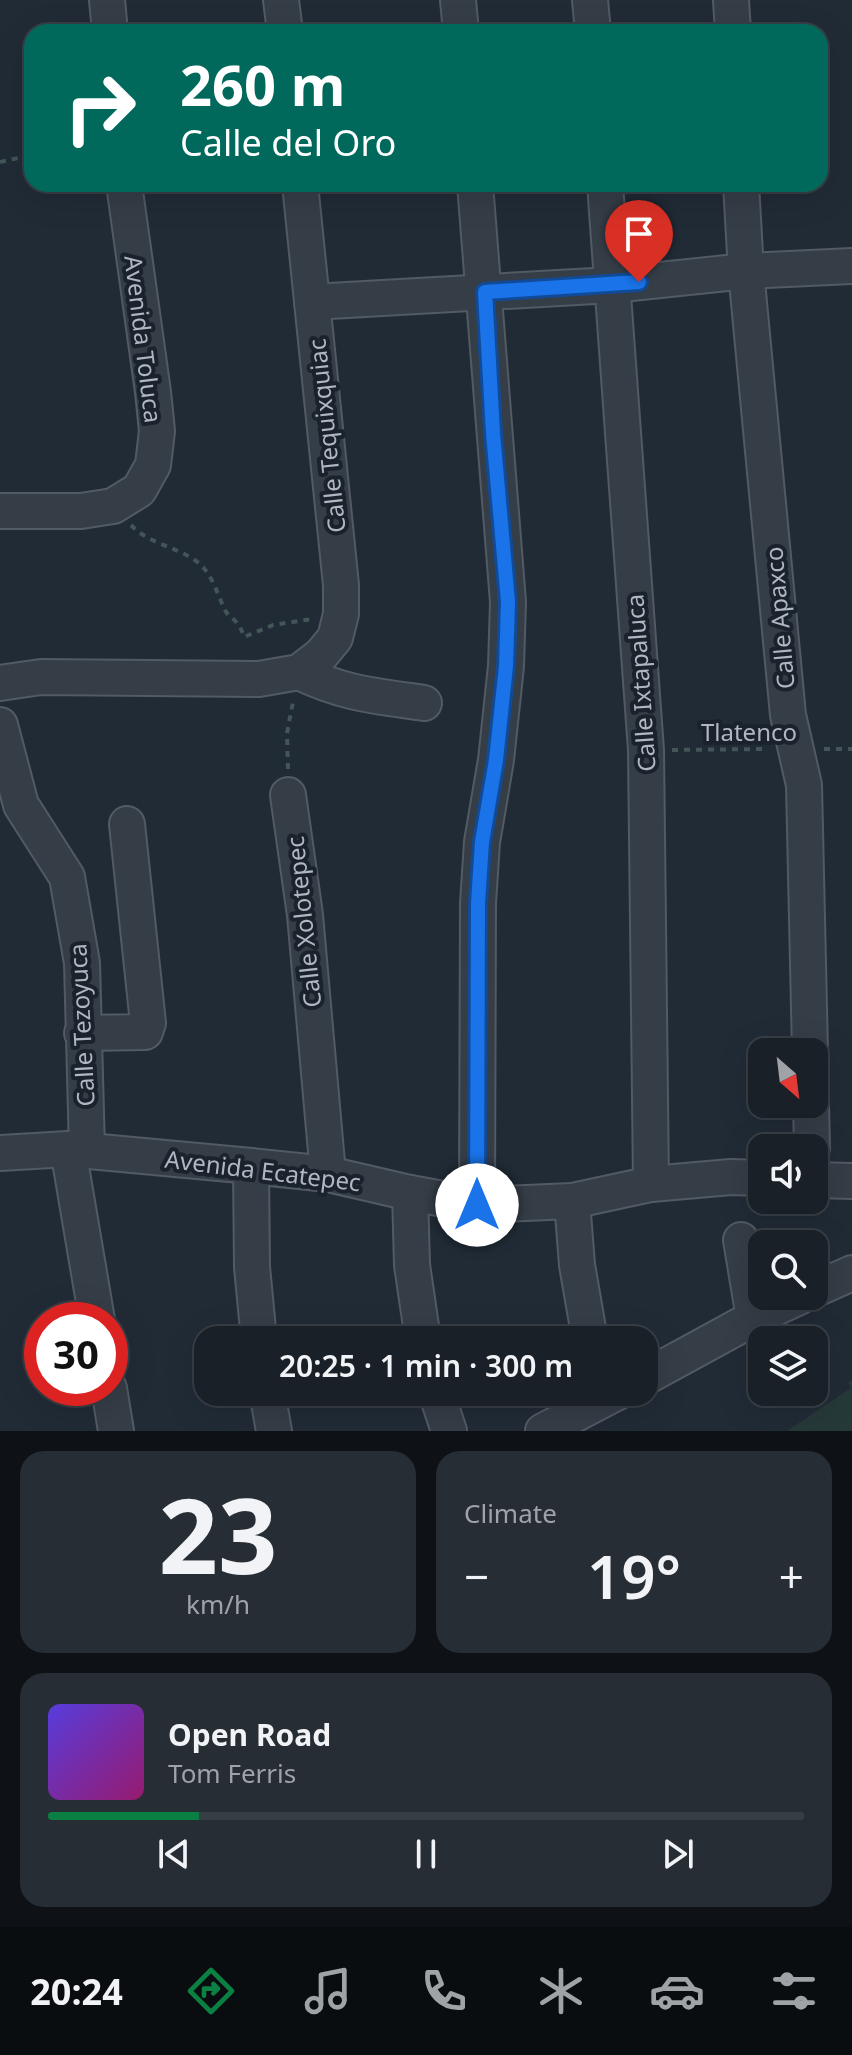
<!DOCTYPE html>
<html lang="en">
<head>
<meta charset="utf-8">
<style>
	body { margin:0; font-family:"Noto Sans",sans-serif; background:#262d34; color:#f1f3f6; height:100vh; display:flex; flex-direction:column; font-size:30px; white-space:nowrap }
	* { box-sizing:border-box; margin:0 }
	p { font-size:26px; color:#9fa3a8 }
	.icon { flex:none; width:44px; height:44px; fill:none; stroke:currentColor; stroke-width:2; stroke-linecap:round; stroke-linejoin:round }
	.map { position:relative; height:1431px; overflow:hidden }
	.panel { display:flex; flex-direction:column; gap:20px; padding:20px; background:#0e1216; flex:1 }
	.panel>* { flex:none }
	.guide { position:absolute; left:24px; top:24px; width:804px; height:168px; border-radius:24px; box-shadow:0 8px 32px #0002,0 0 0 2px #373e45; background:#00695c; color:#fff; overflow:hidden }
	.needle { width:52px; rotate:152deg }
	.buttons { position:absolute; left:748px; top:1038px; display:grid; gap:16px }
	.buttons a { display:grid; place-items:center; width:80px; height:80px; border-radius:16px; background:#192028; box-shadow:0 8px 32px #0002,0 0 0 2px #373e45; font-size:40px }
	.speed { position:absolute; left:24px; top:1302px; display:flex; gap:16px; font-size:40px; font-weight:700; text-align:center }
	.speed>* { display:grid; place-content:center; width:104px; height:104px; border-radius:50%; background:#192028; box-shadow:0 8px 32px #0002,0 0 0 2px #373e45; line-height:1 }
	.speed .limit { border:12px solid #d22; background:#fff; color:#111 }
	.pin { position:absolute; display:grid; place-items:center; width:68px; height:68px; color:#fff; margin:-82px -34px; border-radius:50% 50% 50% 0; rotate:-45deg; box-shadow:0 0 8px #0007 }
	.pin .icon { rotate:45deg }
	.me { position:absolute; width:88px; margin:-44px; rotate:0deg; stroke-linejoin:round; filter:drop-shadow(0 0 6px #0008) }
	.turn { display:flex; align-items:center; gap:28px; height:168px; padding:0 24px; font-size:36px }
	.turn .icon { width:104px; height:104px; stroke-width:2.5 }
	.turn b { display:block; font-size:56px; line-height:68px }
	.big { font-size:60px; font-weight:600; line-height:1.1 }
	.panel .widget { flex:1; display:flex; flex-direction:column; justify-content:center; gap:12px; min-width:0; padding:0 28px; border-radius:24px; background:#262d34 }
	.panel .dial { align-items:center; gap:0 }
	.dial b { font-size:104px; line-height:1 }
	.song { display:flex; align-items:center; gap:24px }
	.cover { width:96px; height:96px; border-radius:12px; background:linear-gradient(135deg,hsl(250 70% 55%),hsl(320 70% 35%)) }
	.played { height:8px; border-radius:4px; background:linear-gradient(90deg,#0b8043 20%,#373e45 20%) }
	.keys { display:flex; justify-content:space-around; direction:ltr }
	.heat { display:flex; justify-content:space-between; align-items:center; font-size:44px; direction:ltr }
	.panel .tiles { flex:1; display:grid; gap:20px; grid-template-columns:1fr 1fr }
	.widget:last-child { grid-column:span 2 }
	.trip { position:absolute; left:194px; top:1326px; width:464px; height:80px; border-radius:24px; background:#192028; box-shadow:0 8px 32px #0002,0 0 0 2px #373e45; font-weight:600; line-height:80px; text-align:center }
	.tabs { display:flex; height:128px; justify-content:space-around; align-items:center; background:#0a0d10; color:#9fa3a8 }
	.tabs .icon { width:56px; height:56px }
	.tabs .active { color:#0b8043 }
	.tabs b { font-size:36px; color:#f1f3f6 }
	.map>svg:first-child { display:block }
</style>
</head>
<body>
<div class="map">
<svg width="852" height="1431" viewBox="0 0 852 1431">
	<rect width="100%" height="100%" fill="#212b36"/>
	<polygon fill="#263939" points="852,1380 852,1431 787,1431 851,1388 848,1382"/>
	<g fill="none" stroke-linecap="round" stroke-linejoin="round">
		<g stroke="#525a64" stroke-width="38">
			<g id="minor">
				<polyline points="107,0 110,32"/>
				<polyline points="281,0 285,32"/>
				<polyline points="458,0 461,32"/>
				<polyline points="590,0 593,32"/>
				<polyline points="731,0 733,32"/>
				<polyline points="475,184 508,602 506,666 496,760 482,842 478,903 477,1205"/>
				<polyline points="605,184 646,750 651,1184"/>
				<polyline points="741,184 746,271 788,715 804,785 810,1052"/>
				<polyline points="312,302 612,285 746,271 852,266"/>
				<polyline points="0,511 81,511 113,506 139,490 153,465 157,431 153,392 124,184"/>
				<path d="M299,672C344,694 376,696 424,703"/>
				<polyline points="0,683 41,677 259,679 299,672 321,655 335,638 341,614 341,585 300,184"/>
				<polyline points="0,725 21,805 67,877 82,963 87,1150"/>
				<polyline points="288,795 305,915 328,1174"/>
				<polyline points="82,1033 145,1032 148,1023 127,824"/>
				<polyline points="811,1104 812,1148"/>
				<polyline points="68,1149 97,1320"/>
				<polyline points="0,1153 68,1149 251,1166 328,1174 410,1193 477,1205 572,1201 651,1184 731,1177 762,1178"/>
				<polyline points="251,1166 252,1267 259,1340"/>
				<polyline points="814,1180 852,1181"/>
				<polyline points="410,1193 412,1265 423,1340"/>
				<polyline points="572,1201 577,1265 590,1340"/>
				<polyline points="741,1240 754,1318"/>
				<polyline points="814,1290 852,1273"/>
				<polyline points="644,1378 754,1318 801,1296"/>
				<polyline points="109,1388 116,1431"/>
				<polyline points="267,1392 274,1431"/>
				<polyline points="436,1392 449,1431"/>
				<polyline points="543,1431 618,1392"/>
			</g>
		</g>
		<g stroke="#435557" stroke-width="4" stroke-dasharray="6 6" stroke-linecap="butt">
			<polyline points="0,162 32,155"/>
			<path d="M131,525C149,544 175,546 196,561C211,571 217,593 224,608C229,620 238,617 244,637L273,625L312,619"/>
			<polyline points="824,749 852,749"/>
			<polyline points="672,750 767,749"/>
			<polyline points="288,769 287,733 293,702"/>
		</g>
		<use href="#minor" stroke="#353d47" stroke-width="34"/>
	</g>
	<g fill="none" stroke-linecap="round" stroke-linejoin="round">
		<g stroke="#114b97" stroke-width="20">
			<polyline id="route" points="477,1205 478,903 482,842 496,760 506,666 508,602 493,433 485,292 639,282"/>
		</g>
		<use href="#route" stroke="#1a73e8" stroke-width="14"/>
	</g>
	<g text-anchor="middle" dominant-baseline="central" stroke-width="8" stroke-linejoin="round" paint-order="stroke">
		<g font-size="24" fill="#afb7c3" stroke="#1a222b">
			<text transform="translate(144 339) rotate(83)">Avenida Toluca</text>
			<text transform="translate(326 436) rotate(-96)">Calle Tequixquiac</text>
			<text transform="translate(779 618) rotate(-95)">Calle Apaxco</text>
			<text transform="translate(640 683) rotate(-94)">Calle Ixtapaluca</text>
			<text x="749" y="731">Tlatenco</text>
			<text transform="translate(303 922) rotate(-96)">Calle Xolotepec</text>
			<text transform="translate(81 1025) rotate(-93)">Calle Tezoyuca</text>
			<text transform="translate(263 1170) rotate(7)">Avenida Ecatepec</text>
		</g>
	</g>
</svg>
<div class="buttons">
<a><svg class="needle" viewBox="-14 -14 28 28"><path d="M0-13l5 13h-10z" fill="#e53935"/><path d="M0 13l5-13h-10z" fill="#9fa3a8"/></svg></a>
<a><svg class="icon" aria-label="sound" viewBox="0 0 24 24"><path d="M4 9h4l5-4v14l-5-4H4zM17 9q2 3 0 6"/></svg></a>
<a><svg class="icon" aria-label="search" viewBox="0 0 24 24"><circle cx="10" cy="10" r="6"/><path d="M15 15l6 6"/></svg></a>
<a><svg class="icon" aria-label="layers" viewBox="0 0 24 24"><path d="M12 4l9 5-9 5-9-5zM3 14l9 5 9-5"/></svg></a>
</div>
<div class="speed"><div class="limit">30</div></div>
<div class="pin" style="left:639px;top:282px;background:#d93025"><svg class="icon" aria-label="arrive" viewBox="0 0 24 24"><path d="M6 21V4h12l-3 4 3 4H6"/></svg></div>
<svg class="me" style="left:477px;top:1205px" viewBox="-20 -20 40 40"><circle r="19" fill="#fff"/><path d="M0-13L10 11 0 6-10 11z" fill="#1a73e8"/></svg>
<div class="trip">20:25 · 1 min · 300 m</div>
<div class="guide">
<div class="turn"><svg class="icon" aria-label="right" viewBox="0 0 24 24"><path d="M7 20v-9h11M14 6l5 5-5 5"/></svg><div><b>260 m</b>Calle del Oro</div></div>
</div>
</div>
<section class="panel">
<div class="tiles">
<div class="widget dial"><b>23</b><p>km/h</p></div>
<div class="widget"><p>Climate</p>
<div class="heat"><a>−</a><b class="big">19°</b><a>+</a></div>
</div>
<div class="widget">
<div class="song"><i class="cover"></i><div><b>Open Road</b><p>Tom Ferris</p></div></div>
<div class="played"></div>
<div class="keys"><svg class="icon" aria-label="previous" viewBox="0 0 24 24"><path d="M18 5L8 12l10 7zM5 5v14"/></svg><svg class="icon" aria-label="pause" viewBox="0 0 24 24"><path d="M8 5v14M16 5v14"/></svg><svg class="icon" aria-label="next" viewBox="0 0 24 24"><path d="M6 5l10 7-10 7zM19 5v14"/></svg></div>
</div>
</div>
</section>
<nav class="tabs">
<b>20:24</b>
<svg class="icon active" aria-label="directions" viewBox="0 0 24 24"><path d="M12 3l9 9-9 9-9-9zM9 14v-3h6M13 9l2 2-2 2"/></svg>
<svg class="icon" aria-label="music" viewBox="0 0 24 24"><path d="M9 18V5l10-2v13"/><circle cx="6" cy="18" r="3"/><circle cx="16" cy="16" r="3"/></svg>
<svg class="icon" aria-label="phone" viewBox="0 0 24 24"><path d="M5 4h4l2 5-3 2q2 4 5 5l2-3 5 2v4C11 20 4 13 5 4z"/></svg>
<svg class="icon" aria-label="climate" viewBox="0 0 24 24"><path d="M12 3v18M4 7l16 10M4 17L20 7"/></svg>
<svg class="icon" aria-label="car" viewBox="0 0 24 24"><path d="M5 17H2v-5l4-1 3-4h7l3 4 3 1v5h-3M9 17h6M6 11h13"/><circle cx="7" cy="17" r="2"/><circle cx="17" cy="17" r="2"/></svg>
<svg class="icon" aria-label="filters" viewBox="0 0 24 24"><path d="M4 7h16M4 17h16"/><circle cx="9" cy="7" r="2"/><circle cx="15" cy="17" r="2"/></svg>
</nav>
</body>
</html>
